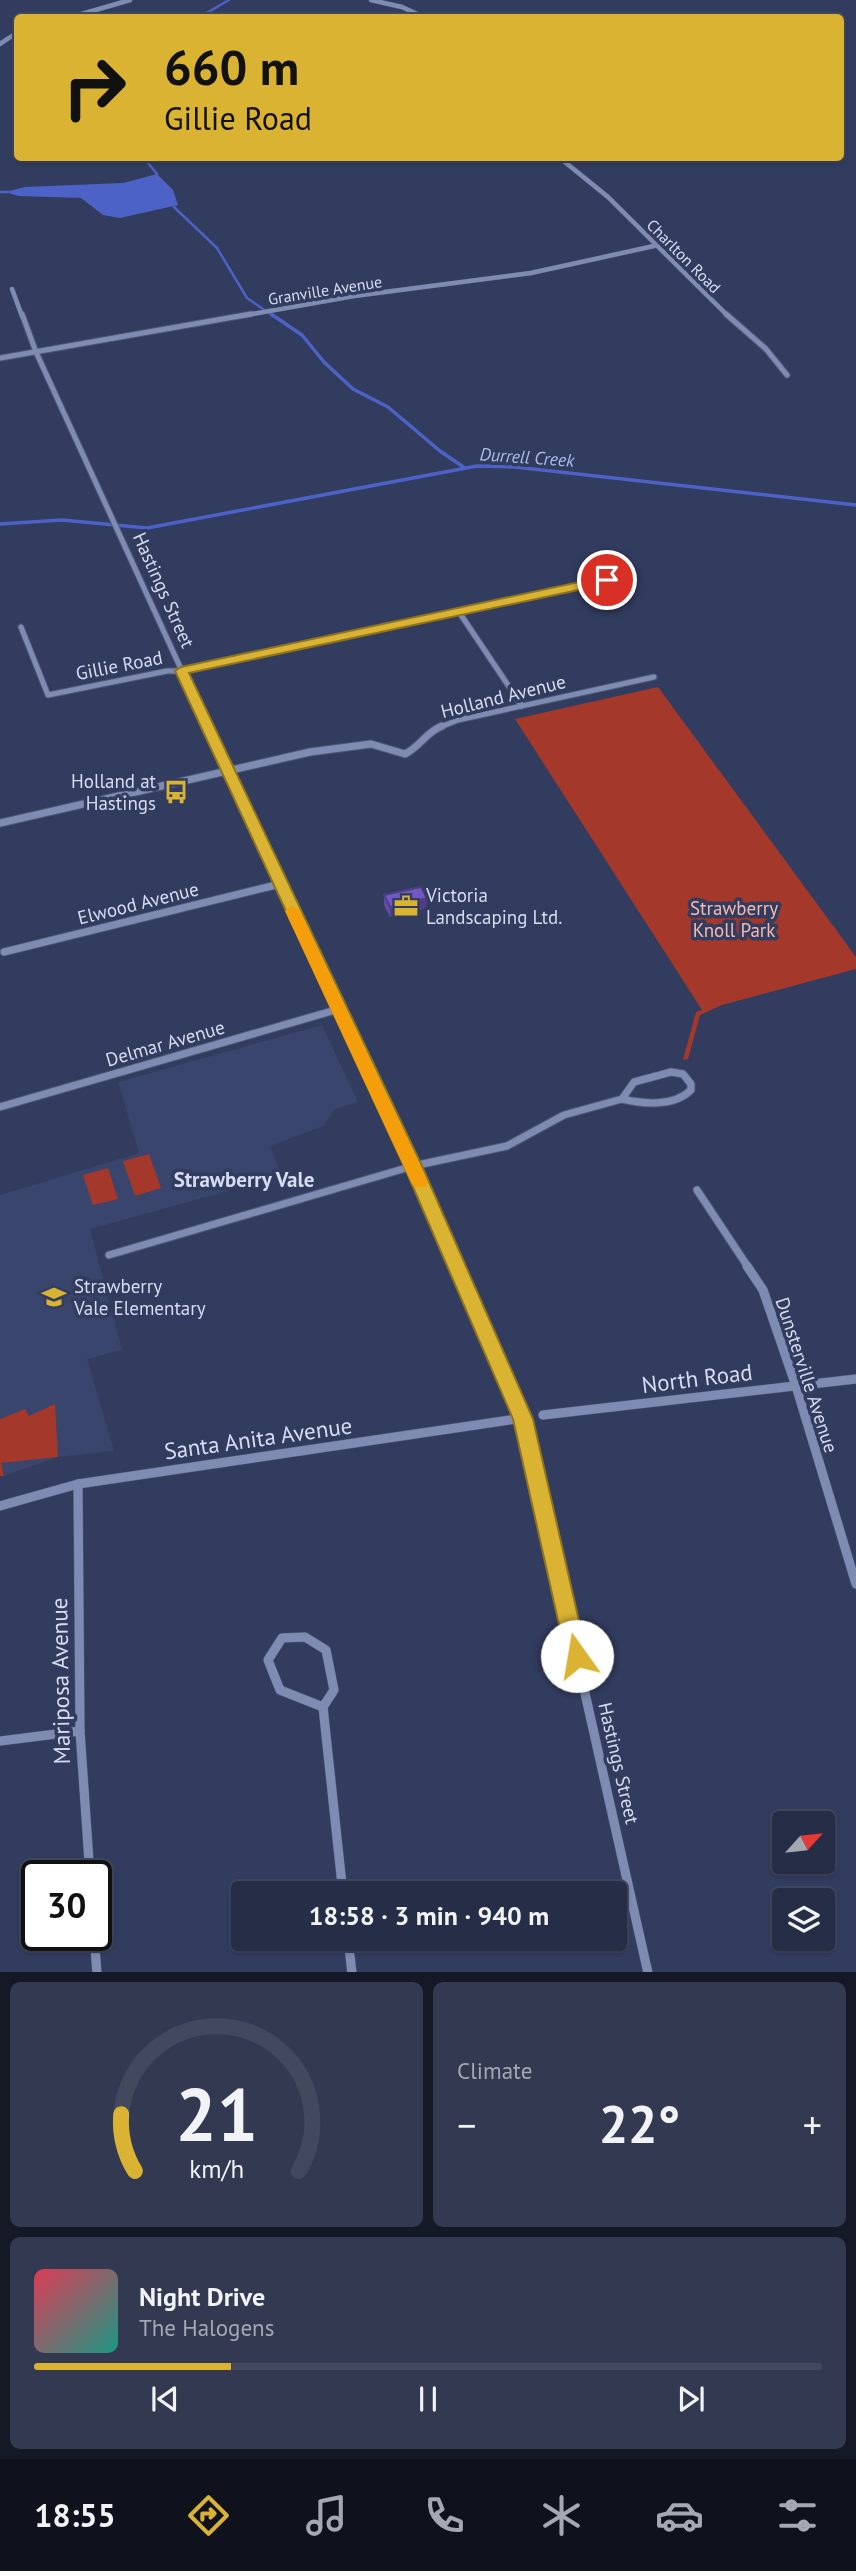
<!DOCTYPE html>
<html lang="en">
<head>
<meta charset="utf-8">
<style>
	body { margin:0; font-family:"PT Sans",sans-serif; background:#323951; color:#f1f3f6; height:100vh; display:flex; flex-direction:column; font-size:26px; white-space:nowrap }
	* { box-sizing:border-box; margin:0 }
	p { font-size:23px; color:#a4a8b3 }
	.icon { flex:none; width:38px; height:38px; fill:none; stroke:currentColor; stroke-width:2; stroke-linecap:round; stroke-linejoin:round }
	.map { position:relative; height:1972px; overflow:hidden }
	.panel { display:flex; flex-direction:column; gap:10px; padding:10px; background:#151926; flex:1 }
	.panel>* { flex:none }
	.guide { position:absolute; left:14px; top:14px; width:830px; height:147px; border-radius:7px; box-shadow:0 2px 5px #0004,0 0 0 2px #42495f; background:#dab333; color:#111; overflow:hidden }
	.needle { width:46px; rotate:63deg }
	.buttons { position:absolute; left:772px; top:1811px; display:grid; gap:14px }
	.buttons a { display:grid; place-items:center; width:63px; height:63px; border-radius:7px; background:#262d46; box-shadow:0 2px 5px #0004,0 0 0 2px #42495f; font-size:35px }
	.speed { position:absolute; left:21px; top:1860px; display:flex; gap:14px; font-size:35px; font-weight:700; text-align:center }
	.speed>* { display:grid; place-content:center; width:91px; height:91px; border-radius:50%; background:#262d46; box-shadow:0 2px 5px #0004,0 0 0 2px #42495f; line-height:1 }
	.speed .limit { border:4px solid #111; border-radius:10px; background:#fff; color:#111 }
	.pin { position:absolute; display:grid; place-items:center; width:60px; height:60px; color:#fff; margin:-30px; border:4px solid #fff; border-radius:50%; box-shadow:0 2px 7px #0007 }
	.me { position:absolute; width:77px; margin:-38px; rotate:347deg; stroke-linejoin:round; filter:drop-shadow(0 0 5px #0008) }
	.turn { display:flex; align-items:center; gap:24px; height:147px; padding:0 35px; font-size:32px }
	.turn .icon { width:91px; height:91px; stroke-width:2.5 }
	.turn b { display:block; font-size:49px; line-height:60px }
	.big { font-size:52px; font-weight:700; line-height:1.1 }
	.panel .widget { flex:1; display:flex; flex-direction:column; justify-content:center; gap:10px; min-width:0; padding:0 24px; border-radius:10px; background:#323951 }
	.panel .dial { align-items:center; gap:0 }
	.dial svg { height:182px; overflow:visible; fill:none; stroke:#42495f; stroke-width:7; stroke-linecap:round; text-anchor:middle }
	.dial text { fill:#f1f3f6; stroke:none }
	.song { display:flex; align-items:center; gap:21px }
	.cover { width:84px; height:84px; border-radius:10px; background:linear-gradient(135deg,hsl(350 70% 55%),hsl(170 70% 35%)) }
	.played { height:7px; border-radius:4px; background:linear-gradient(90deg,#dab333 25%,#42495f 25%) }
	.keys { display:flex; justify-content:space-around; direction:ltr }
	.heat { display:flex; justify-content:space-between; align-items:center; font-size:38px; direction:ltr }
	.panel .tiles { flex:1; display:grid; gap:10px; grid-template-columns:1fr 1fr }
	.widget:last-child { grid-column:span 2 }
	.trip { position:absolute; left:231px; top:1881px; width:396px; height:70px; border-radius:7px; background:#262d46; box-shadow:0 2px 5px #0004,0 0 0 2px #42495f; font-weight:700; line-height:70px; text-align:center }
	.menu { display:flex; height:112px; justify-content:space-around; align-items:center; background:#0f121c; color:#a4a8b3 }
	.menu .icon { width:49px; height:49px }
	.menu .current { color:#dab333 }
	.menu b { font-size:32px; color:#f1f3f6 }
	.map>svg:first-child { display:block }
</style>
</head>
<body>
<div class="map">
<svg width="856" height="1973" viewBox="0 0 856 1973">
	<rect width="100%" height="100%" fill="#323c5e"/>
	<polygon fill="#39456d" points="322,1025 358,1102 335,1109 323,1126 270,1146 282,1176 90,1229 122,1350 87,1359 114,1451 58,1457 4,1476 0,1462 0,1195 139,1153 118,1082"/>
	<g fill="#a4382a">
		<polygon points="658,687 856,957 856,969 722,1005 700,1015 688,1059 683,1060 696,1012 702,1010 515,719"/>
		<polygon points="149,1154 161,1188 135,1196 123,1161"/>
		<polygon points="108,1168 118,1199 93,1205 83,1175"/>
		<polygon points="55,1404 58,1457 1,1463 4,1476 0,1476 0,1419 25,1409 29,1416"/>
	</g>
	<polygon fill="#4c62c6" points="157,174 173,190 178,205 120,218 103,215 81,198 19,196 11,194 9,191 25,187 123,183"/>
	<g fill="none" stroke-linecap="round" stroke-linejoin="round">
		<g stroke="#4c62c6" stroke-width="2.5">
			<polyline points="198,18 229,0"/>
			<polyline points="144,158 157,174"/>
			<polyline points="0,192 10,192"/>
			<polyline points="174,207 217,248 247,298 273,316"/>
		</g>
		<g stroke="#4c62c6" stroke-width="3.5">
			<polyline points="271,314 302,335 324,362 353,389 388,407 440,451 465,468"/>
			<polyline points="0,524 62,520 147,528 477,466 515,467 856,505"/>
		</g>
		<g stroke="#4f5773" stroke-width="5">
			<g id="minor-far3">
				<polyline points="371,0 402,7 426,18"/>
				<polyline points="68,18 130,0"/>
				<polyline points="0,44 18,32"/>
				<polyline points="560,158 608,197 728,316"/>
				<polyline points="12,289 22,316"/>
				<polyline points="241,316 354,296 531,273 654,246"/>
			</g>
		</g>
		<g stroke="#4f5773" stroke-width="7">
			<g id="minor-far2">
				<polyline points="22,314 36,352 208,728"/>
				<polyline points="726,314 766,349 787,375"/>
				<polyline points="0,358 251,314"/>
				<polyline points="459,612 522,706"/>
				<polyline points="21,627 48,695 167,671 182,671 607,580"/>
				<polyline points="438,728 458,720 654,677"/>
			</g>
		</g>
		<g stroke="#4f5773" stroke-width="9">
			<g id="minor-far1">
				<polyline points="208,726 413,1166 457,1267"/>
				<path d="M0,823L310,752L371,744L405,754C421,746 426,732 442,726"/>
				<polyline points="4,952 280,884"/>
				<path d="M671,1072L683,1074L691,1084V1090C674,1107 643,1104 622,1099L634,1082Z"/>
				<polyline points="0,1107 339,1009"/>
				<polyline points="697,1190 748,1267"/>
				<polyline points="109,1255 413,1166 507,1146 564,1115 622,1099"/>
			</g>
		</g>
		<g stroke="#4f5773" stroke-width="10">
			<g id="minor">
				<polyline points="456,1266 523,1418 648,1973"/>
				<polyline points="747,1266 763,1290 796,1386 856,1584"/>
				<polyline points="543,1415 856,1379"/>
				<polyline points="78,1484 80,1731 90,1876"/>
				<polyline points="0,1506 78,1484 523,1418"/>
				<polygon points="305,1637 326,1650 334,1690 323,1707 280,1690 268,1660 282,1638"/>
				<polyline points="323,1707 343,1894"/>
				<polyline points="0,1741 80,1731"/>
				<polyline points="94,1936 97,1973"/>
				<polyline points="348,1939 352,1973"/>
			</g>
		</g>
		<use href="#minor-far3" stroke="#7e8bb2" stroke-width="4.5"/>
		<use href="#minor-far2" stroke="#7e8bb2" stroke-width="5"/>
		<use href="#minor-far1" stroke="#7e8bb2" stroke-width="7"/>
		<use href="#minor" stroke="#7e8bb2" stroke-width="9"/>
	</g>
	<polygon fill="#614da6" points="384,895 427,908 390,917 384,905"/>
	<polygon fill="#4f3e87" points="427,898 427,908 390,917 390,907"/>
	<polygon fill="#7159c1" stroke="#4f3e87" stroke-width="2" points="421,887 427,898 390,907 384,895"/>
	<polygon fill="#dab333" stroke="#8e7421" stroke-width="2" points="607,576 613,580 611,583 189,673 422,1166 533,1419 587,1656 584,1663 577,1666 569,1663 566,1656 513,1419 404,1166 175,671 181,667"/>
	<polygon fill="#f59e0b" points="292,905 300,911 428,1182 426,1187 414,1187 411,1182 285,911"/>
	<defs>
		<g id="bus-bare" transform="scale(1.89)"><path d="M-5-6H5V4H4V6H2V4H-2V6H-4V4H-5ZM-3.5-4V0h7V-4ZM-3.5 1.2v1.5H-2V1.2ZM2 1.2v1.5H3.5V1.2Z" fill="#dab333" stroke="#323c5e" stroke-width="2.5" paint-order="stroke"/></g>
		<g id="office-bare" transform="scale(1.89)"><path d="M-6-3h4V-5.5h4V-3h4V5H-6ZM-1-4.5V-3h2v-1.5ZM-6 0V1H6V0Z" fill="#dab333" stroke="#323c5e" stroke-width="2.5" paint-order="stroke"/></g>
		<g id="school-bare" transform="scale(1.89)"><path d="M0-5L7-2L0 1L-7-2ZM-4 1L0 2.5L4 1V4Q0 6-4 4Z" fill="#dab333" stroke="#323c5e" stroke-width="2.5" paint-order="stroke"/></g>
	</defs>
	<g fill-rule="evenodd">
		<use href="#bus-bare" x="176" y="792"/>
		<use href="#office-bare" x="406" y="906"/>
		<use href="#school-bare" x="54" y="1297"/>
	</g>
	<g text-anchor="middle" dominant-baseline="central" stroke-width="7" stroke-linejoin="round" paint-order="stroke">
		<g font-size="16" fill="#d6ddf2" stroke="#323c5e">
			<text transform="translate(684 256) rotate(45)">Charlton Road</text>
			<text transform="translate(325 290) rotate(-9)">Granville Avenue</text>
		</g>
		<g font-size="18" font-style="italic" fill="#acbcef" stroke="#323c5e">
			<text transform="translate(527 457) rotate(4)">Durrell Creek</text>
		</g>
		<g font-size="19" fill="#d6ddf2" stroke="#323c5e">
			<text transform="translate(164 590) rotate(66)">Hastings Street</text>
			<text transform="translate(119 665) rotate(-11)">Gillie Road</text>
			<text transform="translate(503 696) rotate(-14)">Holland Avenue</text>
			<text transform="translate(138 903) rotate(-14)">Elwood Avenue</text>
			<text transform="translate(165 1043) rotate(-16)">Delmar Avenue</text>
			<text transform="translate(807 1375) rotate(72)">Dunsterville Avenue</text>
			<text transform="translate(619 1763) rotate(77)">Hastings Street</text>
		</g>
		<g font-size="19" fill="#d6ddf2" stroke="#323c5e" text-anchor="start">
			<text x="156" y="781" text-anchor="end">Holland at<tspan x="156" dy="22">Hastings</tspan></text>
			<text x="426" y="895">Victoria<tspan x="426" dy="22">Landscaping Ltd.</tspan></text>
			<text x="74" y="1286">Strawberry<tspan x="74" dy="22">Vale Elementary</tspan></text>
		</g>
		<g font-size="19" fill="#f7b9ad" stroke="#323c5e">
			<text x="734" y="908">Strawberry<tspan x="734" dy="22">Knoll Park</tspan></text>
		</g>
		<g font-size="21" font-weight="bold" fill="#d6ddf2" stroke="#323c5e">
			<text x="244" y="1179">Strawberry Vale</text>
		</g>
		<g font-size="23" fill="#d6ddf2" stroke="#323c5e">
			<text transform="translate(697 1378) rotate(-7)">North Road</text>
			<text transform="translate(258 1438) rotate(-8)">Santa Anita Avenue</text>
			<text transform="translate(60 1681) rotate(-91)">Mariposa Avenue</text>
		</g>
	</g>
</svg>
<div class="buttons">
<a><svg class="needle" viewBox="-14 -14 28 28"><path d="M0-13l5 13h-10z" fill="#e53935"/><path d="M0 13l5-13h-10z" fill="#a4a8b3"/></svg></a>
<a><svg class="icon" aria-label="layers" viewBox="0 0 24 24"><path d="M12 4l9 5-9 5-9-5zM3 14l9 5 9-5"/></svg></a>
</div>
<div class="speed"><div class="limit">30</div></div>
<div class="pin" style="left:607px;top:580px;background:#d93025"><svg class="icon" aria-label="arrive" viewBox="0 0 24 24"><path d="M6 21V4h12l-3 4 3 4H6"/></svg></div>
<svg class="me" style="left:577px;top:1656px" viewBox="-20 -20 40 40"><circle r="19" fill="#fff"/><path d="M0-13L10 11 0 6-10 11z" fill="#dab333"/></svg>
<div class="trip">18:58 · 3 min · 940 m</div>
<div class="guide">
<div class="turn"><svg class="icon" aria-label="right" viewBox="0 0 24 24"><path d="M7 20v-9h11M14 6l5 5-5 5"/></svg><div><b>660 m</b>Gillie Road</div></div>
</div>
</div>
<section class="panel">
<div class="tiles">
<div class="widget dial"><svg viewBox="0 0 100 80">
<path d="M14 69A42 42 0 1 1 86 69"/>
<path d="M14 69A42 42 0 0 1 8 44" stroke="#dab333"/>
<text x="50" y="56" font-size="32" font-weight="700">21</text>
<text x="50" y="72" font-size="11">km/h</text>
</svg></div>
<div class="widget"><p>Climate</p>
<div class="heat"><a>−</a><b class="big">22°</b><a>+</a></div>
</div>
<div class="widget">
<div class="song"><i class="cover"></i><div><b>Night Drive</b><p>The Halogens</p></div></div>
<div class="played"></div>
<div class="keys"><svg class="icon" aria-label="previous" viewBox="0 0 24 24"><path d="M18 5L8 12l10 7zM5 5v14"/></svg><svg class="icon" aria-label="pause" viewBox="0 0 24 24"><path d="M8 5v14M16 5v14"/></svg><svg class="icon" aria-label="next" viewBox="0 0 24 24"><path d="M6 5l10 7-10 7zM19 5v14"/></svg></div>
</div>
</div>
</section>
<nav class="menu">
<b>18:55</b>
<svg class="icon current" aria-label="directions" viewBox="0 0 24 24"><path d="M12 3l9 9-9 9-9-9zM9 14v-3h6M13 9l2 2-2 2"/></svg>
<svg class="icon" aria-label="music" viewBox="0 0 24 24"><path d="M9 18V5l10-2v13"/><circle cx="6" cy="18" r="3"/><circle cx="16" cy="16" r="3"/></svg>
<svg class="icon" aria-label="phone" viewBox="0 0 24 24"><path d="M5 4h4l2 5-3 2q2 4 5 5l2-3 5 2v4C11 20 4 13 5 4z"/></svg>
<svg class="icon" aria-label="climate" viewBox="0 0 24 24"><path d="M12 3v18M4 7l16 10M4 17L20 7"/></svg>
<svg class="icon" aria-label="car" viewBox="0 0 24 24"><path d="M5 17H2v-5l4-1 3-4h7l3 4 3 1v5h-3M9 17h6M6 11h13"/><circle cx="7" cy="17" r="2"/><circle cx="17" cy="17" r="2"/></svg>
<svg class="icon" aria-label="filters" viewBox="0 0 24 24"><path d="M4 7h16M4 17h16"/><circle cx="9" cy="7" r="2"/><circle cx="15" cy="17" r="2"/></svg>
</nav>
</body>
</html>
